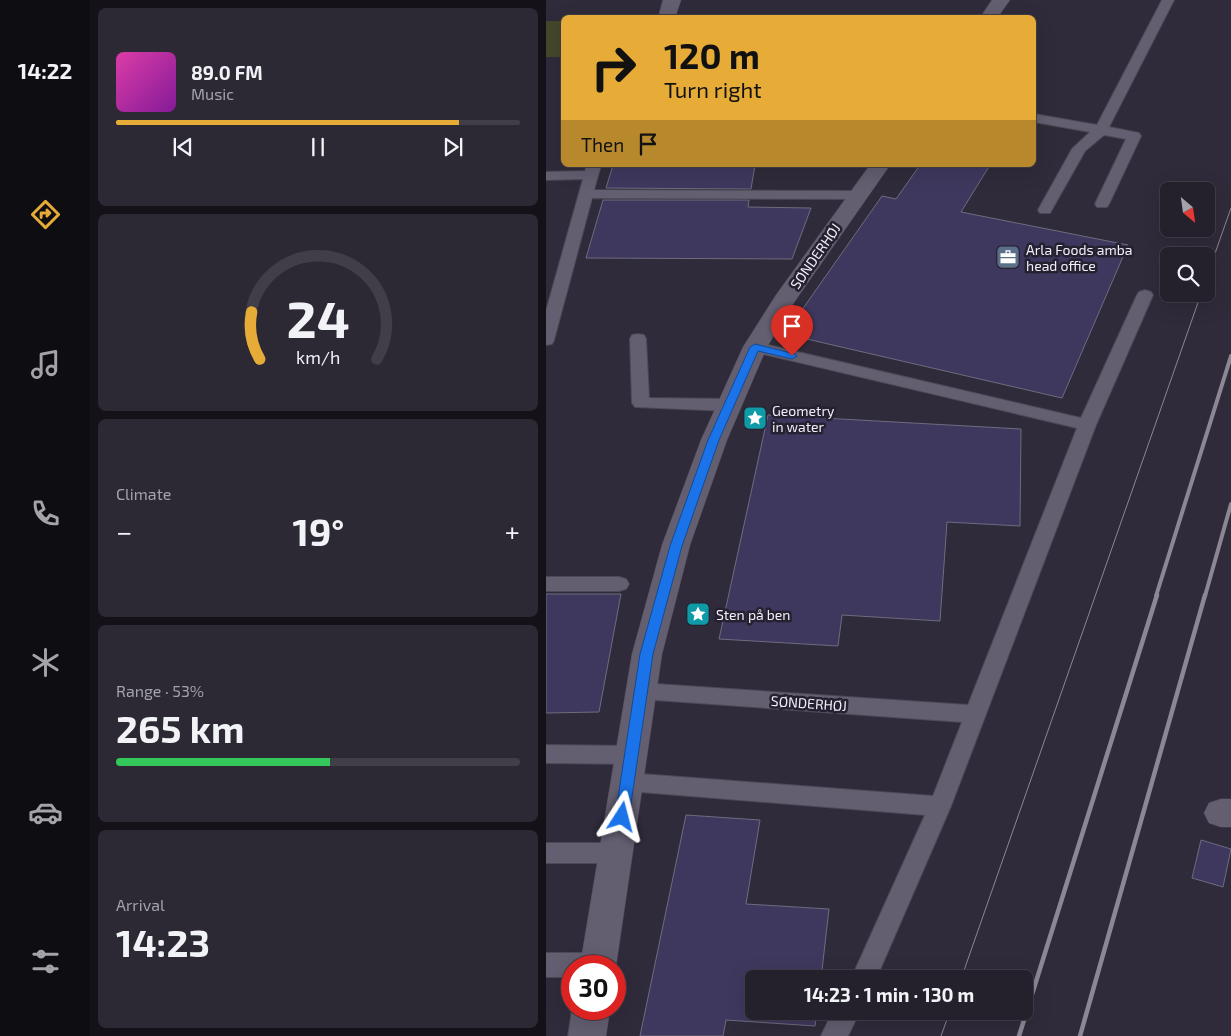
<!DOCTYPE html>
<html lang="en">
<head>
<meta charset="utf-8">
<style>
	body { margin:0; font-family:"Exo 2",sans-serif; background:#2c2834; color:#f1f3f6; height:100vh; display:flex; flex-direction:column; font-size:19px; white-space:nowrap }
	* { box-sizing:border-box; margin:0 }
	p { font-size:16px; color:#a3a3a9 }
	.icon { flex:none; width:28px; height:28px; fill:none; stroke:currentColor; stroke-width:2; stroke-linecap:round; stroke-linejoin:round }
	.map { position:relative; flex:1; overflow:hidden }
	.drawer { display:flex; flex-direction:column; gap:8px; padding:8px; background:#141218; width:456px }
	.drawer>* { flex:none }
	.hud { position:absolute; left:15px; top:15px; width:475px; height:152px; border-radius:8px; box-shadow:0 5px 20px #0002,0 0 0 1px #413e48; background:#e7ac37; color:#111; overflow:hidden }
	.needle { width:32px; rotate:151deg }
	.controls { position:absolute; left:614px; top:182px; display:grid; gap:10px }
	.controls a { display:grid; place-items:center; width:55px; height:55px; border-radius:8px; background:#24202c; box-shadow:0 5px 20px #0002,0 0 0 1px #413e48; font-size:25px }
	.speed { position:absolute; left:15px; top:955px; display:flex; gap:10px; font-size:25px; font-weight:700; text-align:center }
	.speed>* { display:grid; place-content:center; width:65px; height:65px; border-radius:50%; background:#24202c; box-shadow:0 5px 20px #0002,0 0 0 1px #413e48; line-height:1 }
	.speed .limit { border:8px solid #d22; background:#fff; color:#111 }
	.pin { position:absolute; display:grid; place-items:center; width:42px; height:42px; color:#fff; margin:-51px -21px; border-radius:50% 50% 50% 0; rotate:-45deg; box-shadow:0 0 5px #0007 }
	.pin .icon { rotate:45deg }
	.me { position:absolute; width:55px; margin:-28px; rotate:9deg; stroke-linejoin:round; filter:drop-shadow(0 0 4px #0008) }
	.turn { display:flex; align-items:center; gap:18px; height:105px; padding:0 20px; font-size:22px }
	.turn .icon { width:65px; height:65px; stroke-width:2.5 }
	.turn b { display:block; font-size:35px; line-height:42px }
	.then { display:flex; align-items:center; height:48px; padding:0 20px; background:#0003; gap:10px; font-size:19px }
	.big { font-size:38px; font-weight:700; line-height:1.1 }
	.drawer .tile { flex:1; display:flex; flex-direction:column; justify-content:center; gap:8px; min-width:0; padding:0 18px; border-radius:8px; background:#2c2834 }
	.drawer .dial { align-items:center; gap:0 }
	.dial svg { height:130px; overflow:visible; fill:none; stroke:#413e48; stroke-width:7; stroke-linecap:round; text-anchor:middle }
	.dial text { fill:#f1f3f6; stroke:none }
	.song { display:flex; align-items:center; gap:15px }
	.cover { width:60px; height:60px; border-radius:8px; background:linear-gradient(135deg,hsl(320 70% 55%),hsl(290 70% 35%)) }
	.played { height:5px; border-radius:2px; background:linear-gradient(90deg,#e7ac37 85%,#413e48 85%) }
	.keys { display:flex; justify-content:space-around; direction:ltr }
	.heat { display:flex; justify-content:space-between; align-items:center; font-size:28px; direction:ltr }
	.charge { height:8px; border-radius:4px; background:linear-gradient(90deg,#34c759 53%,#413e48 0) }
	.trip { position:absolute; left:199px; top:970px; width:288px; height:50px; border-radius:8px; background:#24202c; box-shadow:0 5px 20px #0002,0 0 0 1px #413e48; font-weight:700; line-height:50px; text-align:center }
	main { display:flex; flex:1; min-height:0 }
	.tabs { display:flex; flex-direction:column; width:90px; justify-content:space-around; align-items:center; background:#0e0d12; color:#a3a3a9 }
	.tabs .icon { width:35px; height:35px }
	.tabs .active { color:#e7ac37 }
	.tabs b { font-size:22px; color:#f1f3f6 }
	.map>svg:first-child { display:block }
</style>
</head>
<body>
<main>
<nav class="tabs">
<b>14:22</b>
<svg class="icon active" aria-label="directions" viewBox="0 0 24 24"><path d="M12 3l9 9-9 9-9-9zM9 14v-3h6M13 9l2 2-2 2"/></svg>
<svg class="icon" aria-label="music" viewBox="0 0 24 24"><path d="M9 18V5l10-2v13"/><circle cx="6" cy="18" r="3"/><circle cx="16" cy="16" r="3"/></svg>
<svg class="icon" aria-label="phone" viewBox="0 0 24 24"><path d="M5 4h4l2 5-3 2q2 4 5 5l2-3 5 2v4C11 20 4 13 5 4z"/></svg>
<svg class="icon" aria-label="climate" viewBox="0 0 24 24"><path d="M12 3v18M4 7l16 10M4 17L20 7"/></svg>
<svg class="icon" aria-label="car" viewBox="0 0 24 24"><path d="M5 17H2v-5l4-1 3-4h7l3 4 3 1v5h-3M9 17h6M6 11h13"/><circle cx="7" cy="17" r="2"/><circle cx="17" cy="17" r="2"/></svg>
<svg class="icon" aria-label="filters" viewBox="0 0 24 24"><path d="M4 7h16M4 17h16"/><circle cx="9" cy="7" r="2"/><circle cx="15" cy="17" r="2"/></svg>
</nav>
<section class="drawer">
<div class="tile">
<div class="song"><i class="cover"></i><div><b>89.0 FM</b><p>Music</p></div></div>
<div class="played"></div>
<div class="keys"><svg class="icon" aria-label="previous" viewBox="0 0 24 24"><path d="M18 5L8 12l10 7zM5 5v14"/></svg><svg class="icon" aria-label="pause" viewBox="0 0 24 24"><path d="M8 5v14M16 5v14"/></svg><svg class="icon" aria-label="next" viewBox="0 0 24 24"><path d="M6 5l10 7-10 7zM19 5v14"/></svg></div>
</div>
<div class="tile dial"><svg viewBox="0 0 100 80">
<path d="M14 69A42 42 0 1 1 86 69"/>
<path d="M14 69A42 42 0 0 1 9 40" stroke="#e7ac37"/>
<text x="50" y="56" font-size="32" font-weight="700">24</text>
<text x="50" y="72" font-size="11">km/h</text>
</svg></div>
<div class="tile"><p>Climate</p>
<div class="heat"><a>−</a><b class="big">19°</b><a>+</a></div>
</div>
<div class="tile"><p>Range · 53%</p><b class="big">265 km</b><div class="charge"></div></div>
<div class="tile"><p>Arrival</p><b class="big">14:23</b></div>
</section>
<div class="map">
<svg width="685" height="1036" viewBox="0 0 685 1036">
	<rect width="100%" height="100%" fill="#302b3a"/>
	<rect fill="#44472a" x="0" y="21" width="17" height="36"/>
	<g fill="#3e385e" stroke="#6e6c7e">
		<polygon points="67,165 209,165 205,189 60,188"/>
		<polygon points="374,165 444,165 415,212 582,245 516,398 239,334 336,196 350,199"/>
		<polygon points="57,200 203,200 202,207 265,208 246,259 40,258"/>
		<polygon points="222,415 475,429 474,526 401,522 394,621 296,615 292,646 173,639"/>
		<polygon points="0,594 75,594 53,712 0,713"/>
		<polygon points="140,815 214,820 200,904 283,909 275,979 208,979 208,1011 271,1011 269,1026 180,1020 177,1036 94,1036"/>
		<polygon points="655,840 685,849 677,887 646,878"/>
	</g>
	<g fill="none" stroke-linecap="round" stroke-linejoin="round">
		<g stroke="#4c4855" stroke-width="2">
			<g id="lane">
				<polygon points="616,0 628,0 563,127 593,133 595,136 563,204 561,207 551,207 549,204 580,139 558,135 539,151 504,213 494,213 492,210 526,149 544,132 488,122 488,114 551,125"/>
				<polygon points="41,165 55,165 48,190 312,191 317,192 319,195 317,198 312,199 46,198 8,340 6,344 0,345 0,311 37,179 0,180 0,172 39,171"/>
				<polygon points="599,290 605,292 607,295 550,425 405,806 330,979 305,979 379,815 82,791 74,789 71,782 74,775 82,773 387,796 416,722 95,699 88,697 84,691 88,685 95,683 422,705 531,428 209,352 203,351 201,347 203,343 209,342 535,418 591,295 593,292"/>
				<polygon points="92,334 98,335 100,339 103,398 183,399 189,401 192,405 189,409 183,411 89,407 86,403 84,339 86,335"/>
				<polygon points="0,577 73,577 80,579 83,584 80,589 73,591 0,591"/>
				<polygon points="0,745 86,746 94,749 97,755 94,761 86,764 0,763"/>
				<polygon points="0,843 71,843 79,846 83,853 79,860 71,863 0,863"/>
				<polygon points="0,953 52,953 61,957 64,965 26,966 26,977 0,977"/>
				<polygon points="287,1011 314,1011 302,1036 275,1036"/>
			</g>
		</g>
		<g stroke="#4c4855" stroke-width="1">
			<g id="street">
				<polygon points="117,0 135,0 129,18 115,18 113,15"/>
				<polygon points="446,0 464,0 451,18 434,18"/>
				<polygon points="324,165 344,165 249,301 221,347 181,440 144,545 116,654 70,966 69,969 69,966 34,966 86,654 116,545 155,440 197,347 230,295"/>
				<polygon points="675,799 685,799 685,827 675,827 663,823 658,813 663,803"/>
				<polygon points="26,1009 64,1009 60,1036 22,1036"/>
			</g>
		</g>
		<use href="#lane" fill="#635e70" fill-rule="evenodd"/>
		<use href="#street" fill="#635e70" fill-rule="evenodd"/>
		<g stroke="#8b8794" stroke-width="1">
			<polyline points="660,279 685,208"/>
			<polyline points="415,979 655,294"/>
			<polyline points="395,1036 404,1011"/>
		</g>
		<g stroke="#8b8794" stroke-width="4">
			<polyline points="610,596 685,356"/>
			<polyline points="659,596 685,504"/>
		</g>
		<g stroke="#8b8794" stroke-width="4.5">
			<polyline points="473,1036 611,595"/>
			<polyline points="534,1036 659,595"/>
		</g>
	</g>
	<polygon fill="#1a73e8" stroke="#114b97" points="209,344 249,354 251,356 246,359 212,351 173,440 136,546 107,654 83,817 81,821 76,823 71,821 69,817 94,654 124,546 162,440 204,347"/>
	<defs>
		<g id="office-square" transform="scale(1.25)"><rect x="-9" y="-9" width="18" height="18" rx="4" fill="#5c6f8a" stroke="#262130"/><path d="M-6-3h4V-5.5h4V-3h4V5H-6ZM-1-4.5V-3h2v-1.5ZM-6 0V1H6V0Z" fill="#fff"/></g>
		<g id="sight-square" transform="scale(1.25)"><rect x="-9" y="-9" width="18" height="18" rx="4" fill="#0f9aa8" stroke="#262130"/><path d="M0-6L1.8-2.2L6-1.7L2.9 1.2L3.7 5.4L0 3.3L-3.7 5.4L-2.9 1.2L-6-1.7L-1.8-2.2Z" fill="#fff"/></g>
	</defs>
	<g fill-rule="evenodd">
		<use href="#office-square" x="462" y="257"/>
		<use href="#sight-square" x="209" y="418"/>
		<use href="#sight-square" x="152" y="614"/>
	</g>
	<g text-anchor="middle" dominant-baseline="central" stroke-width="5" stroke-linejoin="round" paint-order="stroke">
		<g font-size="14" fill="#f1eef8" stroke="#262130" text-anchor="start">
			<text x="480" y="249">Arla Foods amba<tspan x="480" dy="16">head office</tspan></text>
			<text x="226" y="410">Geometry<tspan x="226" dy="16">in water</tspan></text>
			<text x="170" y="614">Sten på ben</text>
		</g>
		<g font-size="14" fill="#f1eef8" stroke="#262130">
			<text transform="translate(269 256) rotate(-55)">SØNDERHØJ</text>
			<text transform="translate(263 703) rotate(4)">SØNDERHØJ</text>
		</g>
	</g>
</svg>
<div class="controls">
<a><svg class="needle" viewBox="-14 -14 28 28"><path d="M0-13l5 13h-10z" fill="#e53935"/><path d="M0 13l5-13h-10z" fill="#a3a3a9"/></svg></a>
<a><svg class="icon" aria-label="search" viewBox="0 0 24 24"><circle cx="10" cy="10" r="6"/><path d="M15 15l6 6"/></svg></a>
</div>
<div class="speed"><div class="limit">30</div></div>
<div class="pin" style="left:246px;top:356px;background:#d93025"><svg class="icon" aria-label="arrive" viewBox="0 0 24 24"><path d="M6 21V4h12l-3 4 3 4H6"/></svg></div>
<svg class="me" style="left:76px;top:817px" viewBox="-20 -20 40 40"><path d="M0-17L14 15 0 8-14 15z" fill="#1a73e8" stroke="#fff" stroke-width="4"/></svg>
<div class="trip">14:23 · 1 min · 130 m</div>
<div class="hud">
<div class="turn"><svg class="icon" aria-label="right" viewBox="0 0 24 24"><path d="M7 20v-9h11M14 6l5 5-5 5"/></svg><div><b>120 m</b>Turn right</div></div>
<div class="then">Then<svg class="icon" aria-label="arrive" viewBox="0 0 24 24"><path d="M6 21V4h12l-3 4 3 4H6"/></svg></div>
</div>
</div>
</main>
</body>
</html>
